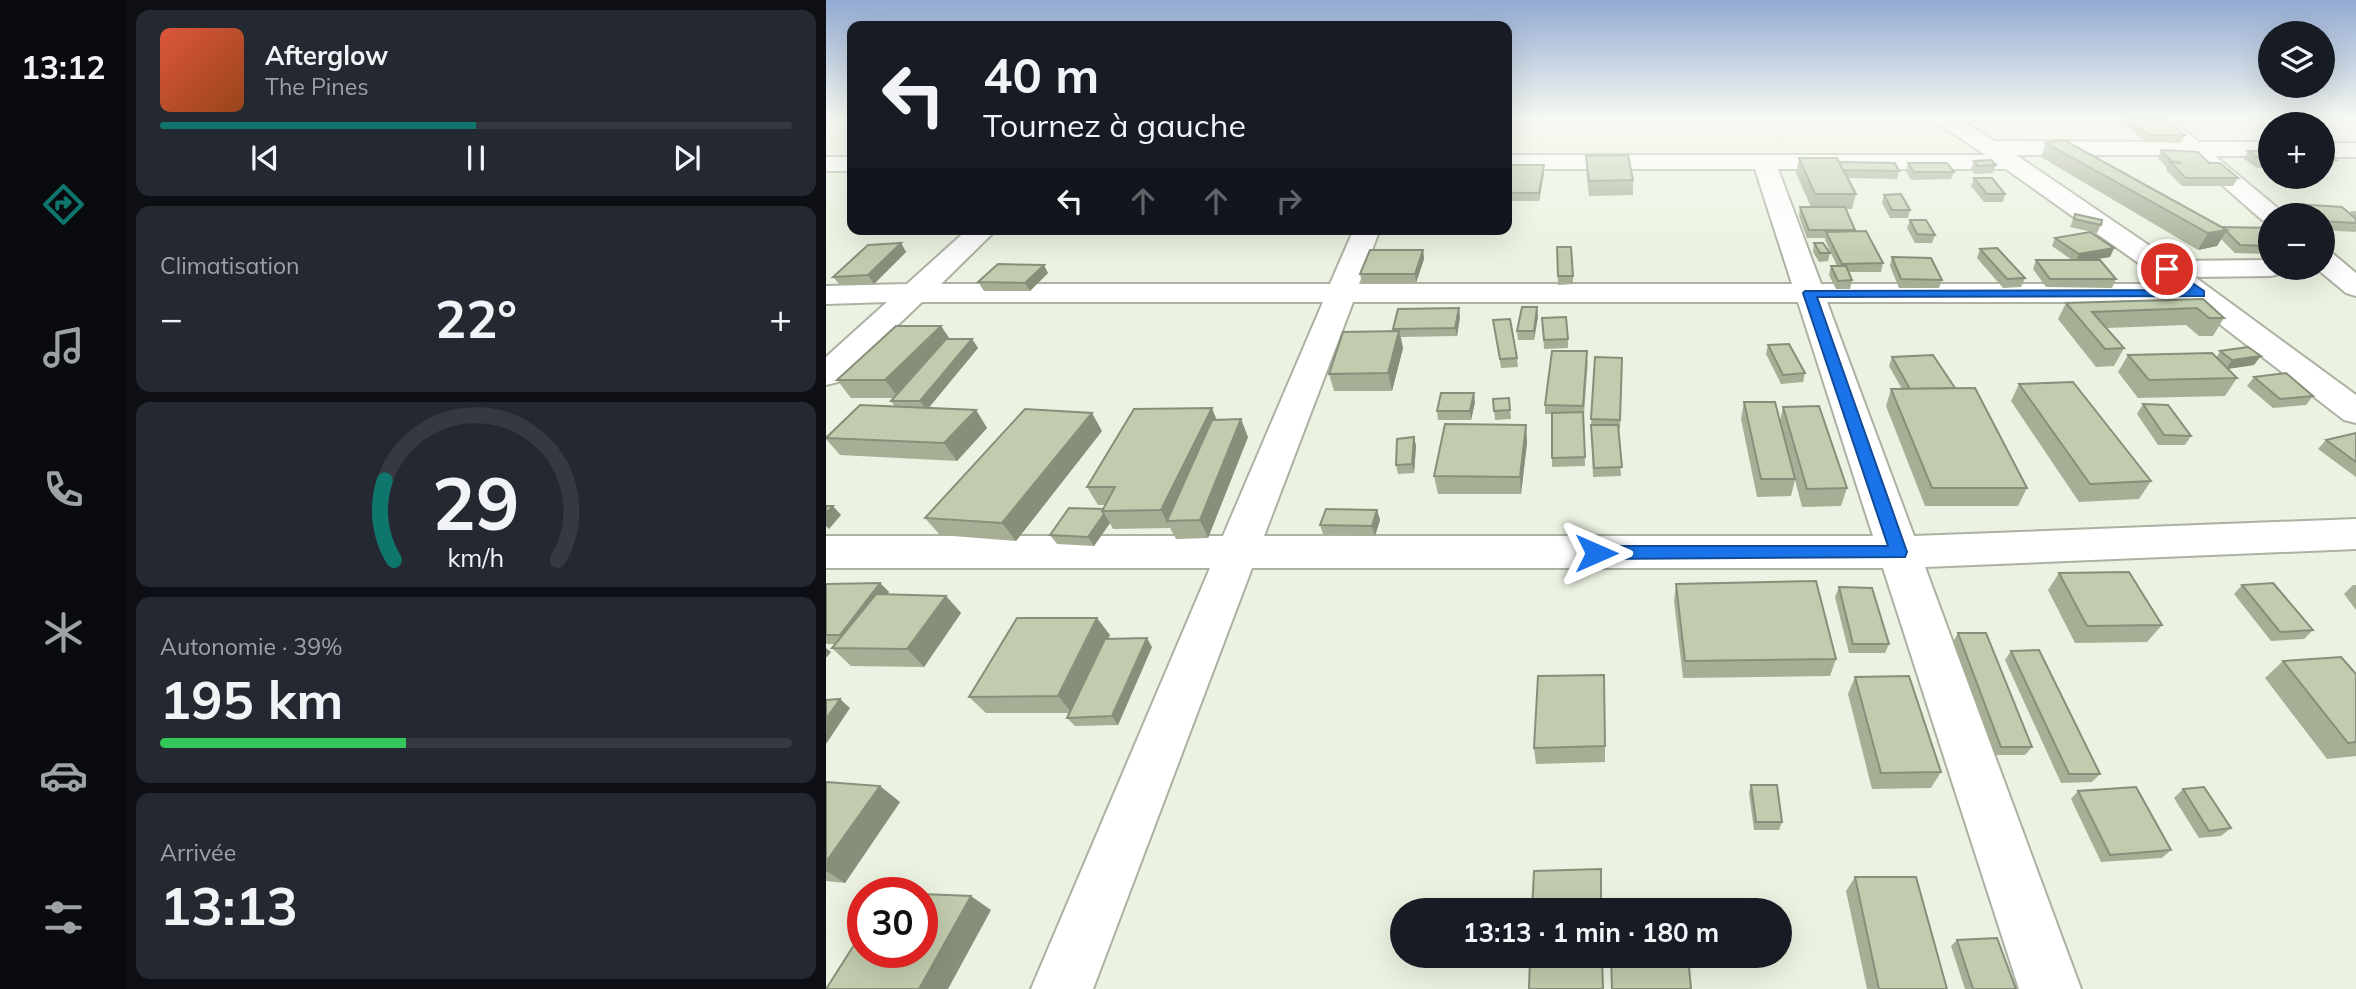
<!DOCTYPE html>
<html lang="fr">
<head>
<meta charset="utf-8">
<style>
	body { margin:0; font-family:Mulish,sans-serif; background:#242831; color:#f1f3f6; height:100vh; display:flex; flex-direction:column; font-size:26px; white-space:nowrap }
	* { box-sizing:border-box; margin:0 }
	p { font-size:23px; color:#9ea1a6 }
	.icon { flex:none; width:38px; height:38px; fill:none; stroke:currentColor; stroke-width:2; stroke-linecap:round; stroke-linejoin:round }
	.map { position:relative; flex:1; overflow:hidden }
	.drawer { display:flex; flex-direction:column; gap:10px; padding:10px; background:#0d0f14; width:700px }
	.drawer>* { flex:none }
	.guide { position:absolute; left:21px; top:21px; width:665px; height:214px; border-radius:14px; box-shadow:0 7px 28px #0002; background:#171b24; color:#f1f3f6; overflow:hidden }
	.controls { position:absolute; left:1432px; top:21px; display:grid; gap:14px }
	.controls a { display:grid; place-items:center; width:77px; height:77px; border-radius:50%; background:#171b24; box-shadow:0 7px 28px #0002; font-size:35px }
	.speed { position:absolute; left:21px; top:877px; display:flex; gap:14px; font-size:35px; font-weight:700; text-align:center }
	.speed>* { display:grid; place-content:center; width:91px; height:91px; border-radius:50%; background:#171b24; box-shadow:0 7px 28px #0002; line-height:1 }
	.speed .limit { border:10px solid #d22; background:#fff; color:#111 }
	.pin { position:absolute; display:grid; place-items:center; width:60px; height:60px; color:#fff; margin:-30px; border:4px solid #fff; border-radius:50%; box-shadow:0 2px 7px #0007 }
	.me { position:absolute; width:77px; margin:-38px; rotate:90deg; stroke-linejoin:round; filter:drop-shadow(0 0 5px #0008) }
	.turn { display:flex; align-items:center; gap:24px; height:147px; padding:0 21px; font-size:32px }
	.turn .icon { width:91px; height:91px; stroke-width:2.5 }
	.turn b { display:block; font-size:49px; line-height:60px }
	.lanes { display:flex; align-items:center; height:66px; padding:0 21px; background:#0003; justify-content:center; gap:35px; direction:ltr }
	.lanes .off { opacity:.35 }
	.big { font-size:52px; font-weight:700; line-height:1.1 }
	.drawer .widget { flex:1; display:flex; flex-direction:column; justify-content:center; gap:10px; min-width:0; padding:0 24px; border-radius:14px; background:#242831 }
	.drawer .dial { align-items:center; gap:0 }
	.dial svg { height:182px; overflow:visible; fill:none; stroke:#363941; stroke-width:7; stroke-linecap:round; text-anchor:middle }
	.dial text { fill:#f1f3f6; stroke:none }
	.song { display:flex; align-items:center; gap:21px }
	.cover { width:84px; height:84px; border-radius:10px; background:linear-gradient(135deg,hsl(10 70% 55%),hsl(20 70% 35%)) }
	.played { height:7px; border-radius:4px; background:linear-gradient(90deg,#0f766e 50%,#363941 50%) }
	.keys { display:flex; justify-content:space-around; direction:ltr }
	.heat { display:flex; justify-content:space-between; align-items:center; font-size:38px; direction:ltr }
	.charge { height:10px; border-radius:5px; background:linear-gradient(90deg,#34c759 39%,#363941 0) }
	.trip { position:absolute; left:564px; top:898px; width:402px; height:70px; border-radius:35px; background:#171b24; box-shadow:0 7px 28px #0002; font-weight:700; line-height:70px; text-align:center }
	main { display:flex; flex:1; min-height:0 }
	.tab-bar { display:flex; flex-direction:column; width:126px; justify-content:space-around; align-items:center; background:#090b0e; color:#9ea1a6 }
	.tab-bar .icon { width:49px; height:49px }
	.tab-bar .active { color:#0f766e }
	.tab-bar b { font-size:32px; color:#f1f3f6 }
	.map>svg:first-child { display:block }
</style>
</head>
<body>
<main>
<nav class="tab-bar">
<b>13:12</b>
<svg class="icon active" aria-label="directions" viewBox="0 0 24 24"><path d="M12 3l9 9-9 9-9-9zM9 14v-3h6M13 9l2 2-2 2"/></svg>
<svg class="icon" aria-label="music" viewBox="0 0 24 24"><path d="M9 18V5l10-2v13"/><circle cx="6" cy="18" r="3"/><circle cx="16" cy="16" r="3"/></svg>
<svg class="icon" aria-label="phone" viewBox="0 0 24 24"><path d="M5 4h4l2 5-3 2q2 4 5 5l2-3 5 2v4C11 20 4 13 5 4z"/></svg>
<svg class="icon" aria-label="climate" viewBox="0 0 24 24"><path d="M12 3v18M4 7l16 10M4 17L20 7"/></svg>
<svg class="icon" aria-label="car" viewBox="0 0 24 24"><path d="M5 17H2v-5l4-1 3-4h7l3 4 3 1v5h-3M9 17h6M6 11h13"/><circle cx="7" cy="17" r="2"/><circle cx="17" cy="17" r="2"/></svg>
<svg class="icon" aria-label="filters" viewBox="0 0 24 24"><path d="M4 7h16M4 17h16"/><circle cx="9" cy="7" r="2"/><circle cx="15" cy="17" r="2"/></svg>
</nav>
<section class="drawer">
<div class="widget">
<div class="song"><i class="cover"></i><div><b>Afterglow</b><p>The Pines</p></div></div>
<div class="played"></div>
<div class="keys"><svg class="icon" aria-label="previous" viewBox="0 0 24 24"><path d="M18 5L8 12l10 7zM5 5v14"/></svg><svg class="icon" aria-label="pause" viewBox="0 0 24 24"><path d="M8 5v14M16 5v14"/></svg><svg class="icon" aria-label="next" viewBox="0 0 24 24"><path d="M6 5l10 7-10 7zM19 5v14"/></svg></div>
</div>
<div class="widget"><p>Climatisation</p>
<div class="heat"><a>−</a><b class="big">22°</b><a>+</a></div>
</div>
<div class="widget dial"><svg viewBox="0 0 100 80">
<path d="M14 69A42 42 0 1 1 86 69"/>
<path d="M14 69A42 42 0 0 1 10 34" stroke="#0f766e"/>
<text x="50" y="56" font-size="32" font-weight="700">29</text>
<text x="50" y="72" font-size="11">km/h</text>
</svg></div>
<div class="widget"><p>Autonomie · 39%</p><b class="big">195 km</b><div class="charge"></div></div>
<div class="widget"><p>Arrivée</p><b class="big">13:13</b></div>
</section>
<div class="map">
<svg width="1530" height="989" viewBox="0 0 1530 989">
	<rect width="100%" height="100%" fill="#ebf2e1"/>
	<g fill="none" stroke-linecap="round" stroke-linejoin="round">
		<g stroke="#acb1a2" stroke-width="4">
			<g id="street">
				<path d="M1105,117H1129L1169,141L1346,142L1320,117H1342L1373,142H1444V156H1389L1454,210L1458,215H1444V222L1436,220L1362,155H1190L1346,261L1444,260V268H1458L1454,274L1444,276L1369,277L1530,395V423L1518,420L1365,302H1001L1088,536L1530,519V549L1099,567L1255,989H1193L1057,568H426L267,989H205L384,568H0V536H397L497,302H96L12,382L0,385V357L61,302L0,304V286L81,284L142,229H171L115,284H504L528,229H554L533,284H966L929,169H681V155H1160L1108,121ZM952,169H1180L1342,284H995ZM527,302H972L1047,536H438Z"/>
				<rect x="1496" y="143" width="34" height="14"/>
				<rect x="0" y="157" width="26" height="14"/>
				<polygon points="1496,251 1506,253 1530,273 1530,296 1520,293 1490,268 1496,268"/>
			</g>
		</g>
		<use href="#street" fill="#fff" fill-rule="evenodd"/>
	</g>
	<g fill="#a6af96">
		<polygon points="776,117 821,117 821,119 776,118"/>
		<polygon points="1298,117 1337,117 1359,135 1355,143 1319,142 1296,121"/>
		<polygon points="1437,117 1458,117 1457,119 1440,119"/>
		<polygon points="1220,143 1396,227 1444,228 1444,254 1409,253 1395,239 1391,246 1372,250 1215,157"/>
		<polygon points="1335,150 1383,163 1412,178 1407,186 1356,186 1340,170 1341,168 1332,158"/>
		<polygon points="1422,151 1444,151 1444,168 1431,168 1418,159"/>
		<polygon points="1496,151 1510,160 1505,168 1496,168"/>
		<polygon points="760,156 807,180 807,195 763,196 760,171"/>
		<polygon points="973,158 1013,162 1073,171 1071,179 1022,178 1030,194 1026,209 1020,209 1029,230 1029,232 1057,263 1055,272 1023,272 1026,280 1024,289 1010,289 1003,275 1005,266 1011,266 999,240 999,238 981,238 973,216 974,207 985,207 970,173"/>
		<polygon points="1148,161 1170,165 1167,173 1149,174 1145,169"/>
		<polygon points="1082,163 1128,172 1125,179 1085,180 1080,171"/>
		<polygon points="718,173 713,201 681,201 681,178"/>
		<polygon points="1148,178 1179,194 1177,202 1158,202 1145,186"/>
		<polygon points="1058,195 1084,210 1082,218 1064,218 1056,203"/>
		<polygon points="1470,204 1524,213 1525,211 1530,211 1530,231 1529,232 1496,230 1496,215 1467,215 1465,213"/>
		<polygon points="1249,214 1275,225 1271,233 1244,227"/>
		<polygon points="1084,220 1109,235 1106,243 1089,243 1081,228"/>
		<polygon points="629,229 670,229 630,232"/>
		<polygon points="1229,238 1288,248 1284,257 1262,260 1290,279 1286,288 1220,287 1207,269 1210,260 1246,260 1226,246"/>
		<polygon points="75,243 80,252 48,284 14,285 7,277"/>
		<polygon points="988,243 1004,253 1002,261 993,262 987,252"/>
		<polygon points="731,247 747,276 747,284 732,285"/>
		<polygon points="1154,249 1199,278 1195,287 1177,288 1151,258"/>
		<polygon points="597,250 598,259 590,283 536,283 534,274"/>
		<polygon points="1066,257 1116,280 1113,288 1073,288 1064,266"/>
		<polygon points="222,273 204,291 158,291 152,282"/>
		<polygon points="1377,299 1398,318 1387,336 1373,336 1360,325 1280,328 1298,348 1288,366 1270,367 1232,319 1240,303"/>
		<polygon points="712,316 708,340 692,340 691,331"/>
		<polygon points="634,317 631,336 575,337 577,348 566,391 508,391 503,374 567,331 567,329"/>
		<polygon points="716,318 742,339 742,348 718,349"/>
		<polygon points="667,320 691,358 692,367 675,368"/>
		<polygon points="115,326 124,339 146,339 152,348 102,408 150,410 161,428 131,461 14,455 0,439 0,437 69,407 65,401 68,398 25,398 11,380"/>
		<polygon points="942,345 979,373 977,382 955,384 940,354"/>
		<polygon points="1394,351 1428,365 1402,369 1411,378 1399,396 1312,398 1292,372 1302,355 1391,357"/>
		<polygon points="769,357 796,358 794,429 793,429 795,476 767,477 765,425"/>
		<polygon points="1066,357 1129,388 1201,488 1192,506 1099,506 1060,406 1065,389 1076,389 1063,366"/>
		<polygon points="762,360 758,415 759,466 726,467 726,414 719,414 719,405"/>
		<polygon points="1428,377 1487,396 1480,405 1447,408 1421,386"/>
		<polygon points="1193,384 1325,481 1313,499 1253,502 1185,401"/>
		<polygon points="683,398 685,419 669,420 667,399"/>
		<polygon points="649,402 645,420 612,420 611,411"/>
		<polygon points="918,402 954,421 957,407 1021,488 1015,506 976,507 969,480 965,496 931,497 915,419"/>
		<polygon points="1317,404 1365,436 1359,445 1332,445 1311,414"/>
		<polygon points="390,420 422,437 382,538 350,539 344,528 287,529 284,523 268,546 231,544 224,535 277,509 279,505 272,505 261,487"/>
		<polygon points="700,425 701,443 695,494 612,494 608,476"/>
		<polygon points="276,431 190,541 114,535 99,518"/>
		<polygon points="1530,433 1530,477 1492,449 1500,440"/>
		<polygon points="588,437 590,446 588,473 572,474 570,465"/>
		<polygon points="551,510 554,520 549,536 497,534 494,525"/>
		<polygon points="1233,573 1336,625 1321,642 1249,643 1222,590"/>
		<polygon points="54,583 63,592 61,594 120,596 135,613 98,667 25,666 6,648 9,644 0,644 0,584"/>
		<polygon points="850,584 1010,659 1004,676 857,678 848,601"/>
		<polygon points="1416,585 1487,630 1478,639 1445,641 1408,594"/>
		<polygon points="1527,585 1530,585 1530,610 1518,594"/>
		<polygon points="1013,587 1063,644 1059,653 1023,653 1009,597"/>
		<polygon points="1132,633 1206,747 1199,755 1169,755 1127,642"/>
		<polygon points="284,635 282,639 326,647 292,725 249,726 241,718 243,713 160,713 143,697"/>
		<polygon points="1185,651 1274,774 1266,782 1235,783 1179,660"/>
		<polygon points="1457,661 1530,674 1530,756 1501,759 1439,678"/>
		<polygon points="1029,677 1115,772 1105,788 1046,789 1022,694"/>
		<polygon points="779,746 779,762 710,764 708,748"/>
		<polygon points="0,782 74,802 19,883 0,881"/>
		<polygon points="925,785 956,822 953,830 928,830 923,793"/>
		<polygon points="1357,789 1405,828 1395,836 1373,838 1348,798"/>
		<polygon points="1252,791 1345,850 1336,858 1275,862 1245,799"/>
		<polygon points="1029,877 1121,989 1041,989 1020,891"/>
		<polygon points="1131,940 1190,989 1139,989 1125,946"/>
	</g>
	<g fill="#878f7a">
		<polygon points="718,165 718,173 713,201 713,193"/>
		<polygon points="1401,230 1391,246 1372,250 1382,233"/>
		<polygon points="75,243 80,252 48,284 42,275"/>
		<polygon points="1288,248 1284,257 1249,263 1253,254"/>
		<polygon points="597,250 598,259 590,283 589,274"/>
		<polygon points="218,265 222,273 204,291 199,283"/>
		<polygon points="711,307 712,316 708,340 708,331"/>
		<polygon points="633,308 634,317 631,336 629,328"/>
		<polygon points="115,326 126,343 73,398 59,380"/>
		<polygon points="573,331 577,348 566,391 562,373"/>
		<polygon points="146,339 152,348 101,410 94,401"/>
		<polygon points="1435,356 1428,365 1400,369 1406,360"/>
		<polygon points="648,393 649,402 645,420 644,411"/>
		<polygon points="386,408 393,426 341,521 344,528 335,510"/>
		<polygon points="150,410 161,428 131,461 118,443"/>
		<polygon points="266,413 276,431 190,541 176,523"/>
		<polygon points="415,419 422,437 382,538 374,520"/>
		<polygon points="700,425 701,443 695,494 694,477"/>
		<polygon points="588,437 590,446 588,473 586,464"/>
		<polygon points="7,506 15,515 3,529 0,526 0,513"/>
		<polygon points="551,510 554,520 549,536 546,526"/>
		<polygon points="278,514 284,523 268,546 262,537"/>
		<polygon points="54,583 63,592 24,644 14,635"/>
		<polygon points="120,596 135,613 98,667 81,649"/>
		<polygon points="271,618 284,635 246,713 232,696"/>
		<polygon points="321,638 326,647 292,725 286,716"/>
		<polygon points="0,648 5,652 0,658"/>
		<polygon points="14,699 24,708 0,744 0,719"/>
		<polygon points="54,786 74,802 19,883 0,871 0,862"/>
		<polygon points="145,896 165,910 122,989 93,989"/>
	</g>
	<g fill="#c1ccae" stroke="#878f7a" stroke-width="2">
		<polygon points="1303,117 1337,117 1359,135 1322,135"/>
		<polygon points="1238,140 1401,230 1382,233 1220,143"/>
		<polygon points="1335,150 1372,152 1383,163 1394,163 1412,178 1360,178 1344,162 1356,163 1345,161"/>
		<polygon points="1422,151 1444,151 1444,160 1436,160"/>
		<polygon points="1496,151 1510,160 1496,160"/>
		<polygon points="802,155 807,180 763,181 760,156"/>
		<polygon points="973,158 1011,158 1030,194 989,194"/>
		<polygon points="1165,160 1170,165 1152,166 1148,161"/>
		<polygon points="1013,162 1069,163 1073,171 1017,170"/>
		<polygon points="1082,163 1121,163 1128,172 1088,172"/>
		<polygon points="684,165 718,165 713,193 681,193 681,178"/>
		<polygon points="1148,178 1166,178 1179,194 1161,194"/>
		<polygon points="1075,194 1084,210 1066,210 1058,195"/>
		<polygon points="1470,204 1516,207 1530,219 1530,223 1496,221 1496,215 1481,215"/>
		<polygon points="974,207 1019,207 1029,230 983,230"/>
		<polygon points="1249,214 1276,220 1275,225 1248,219"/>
		<polygon points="1084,220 1100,220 1109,235 1091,234"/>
		<polygon points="1396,227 1444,228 1444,246 1414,245 1399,230 1401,230"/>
		<polygon points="1040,231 1057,263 1016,264 1000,232"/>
		<polygon points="1264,232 1288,248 1253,254 1229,238"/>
		<polygon points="75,243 42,275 7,277 42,245"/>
		<polygon points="988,243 997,243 1004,253 994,253"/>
		<polygon points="731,247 745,247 747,276 732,276"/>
		<polygon points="1171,248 1199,278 1181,279 1154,249"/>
		<polygon points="544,250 597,250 589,274 534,274"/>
		<polygon points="1066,257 1105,258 1116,280 1075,279"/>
		<polygon points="1210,260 1274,260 1290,279 1224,279"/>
		<polygon points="172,264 218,265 199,283 152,282"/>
		<polygon points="1005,266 1020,266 1026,280 1012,281"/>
		<polygon points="1377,299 1398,318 1383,318 1371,308 1266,312 1298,348 1279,349 1240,303"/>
		<polygon points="696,307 711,307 708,331 691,331"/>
		<polygon points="633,308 629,328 567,329 572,309"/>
		<polygon points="740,317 742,339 718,340 716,318"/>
		<polygon points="684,319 691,358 674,359 667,320"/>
		<polygon points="70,326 115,326 59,380 11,380"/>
		<polygon points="573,331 562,373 503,374 517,332"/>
		<polygon points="120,339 146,339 94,401 65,401"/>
		<polygon points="963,344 979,373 957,375 942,345"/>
		<polygon points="1422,347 1435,356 1406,360 1394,351"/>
		<polygon points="726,351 761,351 757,406 719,405"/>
		<polygon points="1386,353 1411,378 1323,380 1302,355"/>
		<polygon points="1107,355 1129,388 1084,389 1066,357"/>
		<polygon points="769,357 796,358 794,420 765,419"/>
		<polygon points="1460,373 1487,396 1454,399 1428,377"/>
		<polygon points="1247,382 1325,481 1264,484 1193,384"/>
		<polygon points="1149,388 1201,488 1106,488 1065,389"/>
		<polygon points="615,393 648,393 644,411 611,411"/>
		<polygon points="683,398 684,410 668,411 667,399"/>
		<polygon points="918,402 949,402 969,479 935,479"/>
		<polygon points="1317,404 1342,405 1365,436 1338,435"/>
		<polygon points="34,405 150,410 118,443 0,438"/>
		<polygon points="993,406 1021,488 981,489 957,407"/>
		<polygon points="386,408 335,510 276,511 289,487 261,487 308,409"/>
		<polygon points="199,409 266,413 176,523 99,518"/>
		<polygon points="757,412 759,457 726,458 726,413"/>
		<polygon points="415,419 374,520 341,521 386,420"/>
		<polygon points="619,424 700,425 694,477 608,476"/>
		<polygon points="765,425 792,425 796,467 768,468"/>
		<polygon points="1530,433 1530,462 1500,440"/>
		<polygon points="588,437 586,464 570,465 571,439"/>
		<polygon points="0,506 7,506 0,513"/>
		<polygon points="243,508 277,509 276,511 278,514 262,537 224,535"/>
		<polygon points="500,509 551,510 546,526 494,525"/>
		<polygon points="1303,572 1336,625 1261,626 1233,573"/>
		<polygon points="990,581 1010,659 859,661 850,584"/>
		<polygon points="54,583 14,635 0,635 0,584"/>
		<polygon points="1447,583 1487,630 1454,632 1416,585"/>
		<polygon points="1013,587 1046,588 1063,644 1027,644"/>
		<polygon points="50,594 120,596 81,649 6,648"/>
		<polygon points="191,618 271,618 232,696 143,697"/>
		<polygon points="1132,633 1160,633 1206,747 1175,747"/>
		<polygon points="321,638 286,716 241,718 279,639"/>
		<polygon points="1213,650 1274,774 1243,774 1185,651"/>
		<polygon points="1515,657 1530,674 1530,742 1522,743 1457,661"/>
		<polygon points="778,675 779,746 708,748 712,676"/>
		<polygon points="1083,676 1115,772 1055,773 1029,677"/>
		<polygon points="14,699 0,719 0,700"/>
		<polygon points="0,782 54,786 0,862"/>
		<polygon points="925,785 951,785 956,822 930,822"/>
		<polygon points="1310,787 1345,850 1284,855 1252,791"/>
		<polygon points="1378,787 1405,828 1383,831 1357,789"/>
		<polygon points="775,869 775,910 706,910 708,871"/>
		<polygon points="1029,877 1090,877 1121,989 1053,989"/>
		<polygon points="96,894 145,896 93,989 0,989 37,931 37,952 96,952"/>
		<polygon points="1171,938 1190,989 1147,989 1131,940"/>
		<polygon points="704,956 776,956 777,989 703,989"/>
		<polygon points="785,956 862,956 865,989 786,989"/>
	</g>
	<linearGradient id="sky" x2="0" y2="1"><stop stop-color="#93aad2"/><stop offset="0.46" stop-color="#f6f9f2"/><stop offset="1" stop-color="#f6f9f2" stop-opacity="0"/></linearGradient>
	<rect width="1530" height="255" fill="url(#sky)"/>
	<polygon fill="#1a73e8" stroke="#114b97" stroke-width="2" points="1341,266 1378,291 1378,296 991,297 1081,552 1079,557 770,559 764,557 761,553 764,548 770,546 1062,546 977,293 979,291 1361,290 1337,272 1337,267"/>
</svg>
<div class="controls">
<a><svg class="icon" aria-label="layers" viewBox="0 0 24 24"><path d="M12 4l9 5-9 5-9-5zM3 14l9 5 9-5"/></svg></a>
<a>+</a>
<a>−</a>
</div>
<div class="speed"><div class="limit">30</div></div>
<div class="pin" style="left:1341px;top:269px;background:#d93025"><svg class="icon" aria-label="arrive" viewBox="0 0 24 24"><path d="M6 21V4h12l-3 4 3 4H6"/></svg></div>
<svg class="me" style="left:770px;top:553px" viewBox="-20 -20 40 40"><path d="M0-17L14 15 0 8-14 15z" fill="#1a73e8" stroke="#fff" stroke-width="4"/></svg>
<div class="trip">13:13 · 1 min · 180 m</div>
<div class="guide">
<div class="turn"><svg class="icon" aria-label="left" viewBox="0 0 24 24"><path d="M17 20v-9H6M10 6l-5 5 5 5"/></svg><div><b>40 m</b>Tournez à gauche</div></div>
<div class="lanes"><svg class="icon" aria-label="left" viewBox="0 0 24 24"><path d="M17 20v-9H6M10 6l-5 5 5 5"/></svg><svg class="icon off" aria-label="ahead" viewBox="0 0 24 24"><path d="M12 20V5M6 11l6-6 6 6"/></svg><svg class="icon off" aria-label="ahead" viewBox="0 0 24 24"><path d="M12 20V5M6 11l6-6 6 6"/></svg><svg class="icon off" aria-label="right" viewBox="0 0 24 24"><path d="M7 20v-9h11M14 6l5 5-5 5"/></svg></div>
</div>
</div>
</main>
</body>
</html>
